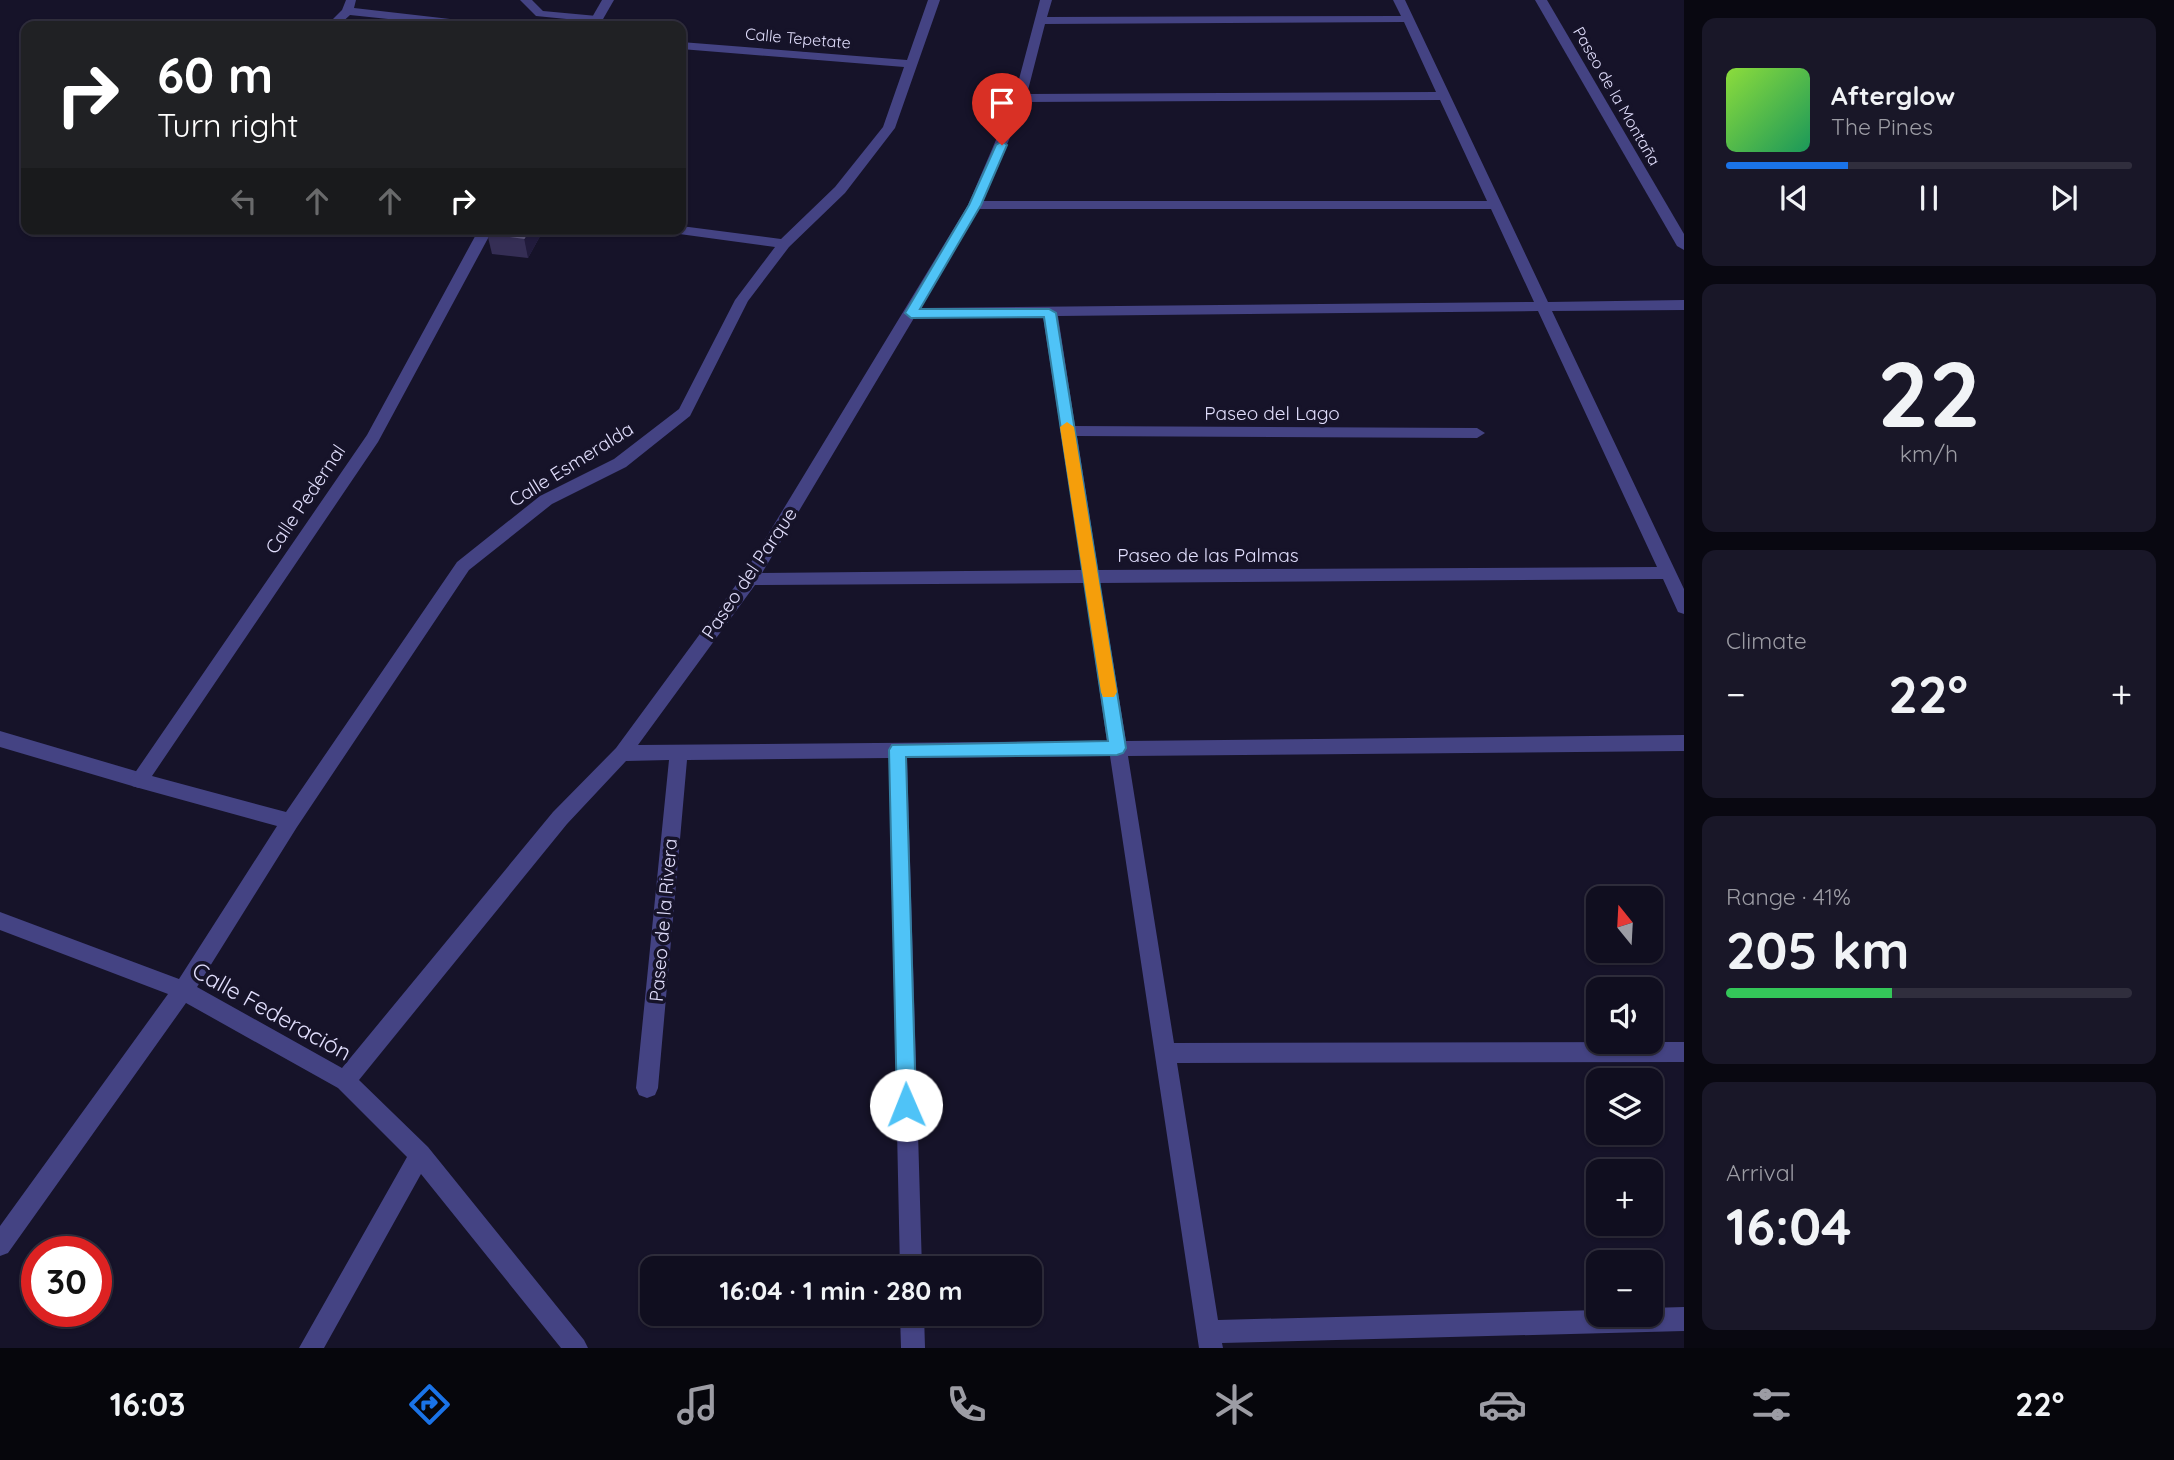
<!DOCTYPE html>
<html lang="en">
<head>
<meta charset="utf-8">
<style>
	body { margin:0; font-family:Quicksand,sans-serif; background:#191728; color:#f1f3f6; height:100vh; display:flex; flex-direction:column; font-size:26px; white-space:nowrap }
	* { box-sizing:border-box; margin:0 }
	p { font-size:23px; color:#9c9ca4 }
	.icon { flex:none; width:38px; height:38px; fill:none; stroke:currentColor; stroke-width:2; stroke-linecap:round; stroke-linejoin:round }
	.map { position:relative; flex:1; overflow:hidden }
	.side { display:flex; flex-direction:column; gap:18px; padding:18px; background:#090811; width:490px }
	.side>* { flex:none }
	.hud { position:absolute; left:21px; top:21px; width:665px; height:214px; border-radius:14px; box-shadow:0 2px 5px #0004,0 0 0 2px #302e3d; background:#202124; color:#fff; overflow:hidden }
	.needle { width:46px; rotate:342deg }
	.tools { position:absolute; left:1586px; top:886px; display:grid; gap:14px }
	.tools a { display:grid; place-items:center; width:77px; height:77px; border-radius:14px; background:#100e1f; box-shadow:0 2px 5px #0004,0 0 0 2px #302e3d; font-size:35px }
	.speed { position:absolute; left:21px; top:1236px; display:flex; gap:14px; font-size:35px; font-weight:700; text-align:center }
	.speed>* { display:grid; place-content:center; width:91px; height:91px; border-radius:50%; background:#100e1f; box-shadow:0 2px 5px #0004,0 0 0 2px #302e3d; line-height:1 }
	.speed .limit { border:10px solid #d22; background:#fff; color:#111 }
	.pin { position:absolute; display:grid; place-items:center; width:60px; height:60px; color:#fff; margin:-72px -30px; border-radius:50% 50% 50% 0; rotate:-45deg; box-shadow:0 0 7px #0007 }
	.pin .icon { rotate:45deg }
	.me { position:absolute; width:77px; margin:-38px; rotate:359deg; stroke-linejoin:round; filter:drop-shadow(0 0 5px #0008) }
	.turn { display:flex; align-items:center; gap:24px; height:147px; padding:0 21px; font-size:32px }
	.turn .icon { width:91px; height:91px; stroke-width:2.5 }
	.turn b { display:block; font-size:49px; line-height:60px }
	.lanes { display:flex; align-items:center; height:66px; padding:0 21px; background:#0003; justify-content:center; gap:35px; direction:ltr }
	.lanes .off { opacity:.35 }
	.big { font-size:52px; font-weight:800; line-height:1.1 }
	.side .card { flex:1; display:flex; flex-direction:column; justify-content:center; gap:10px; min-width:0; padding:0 24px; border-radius:14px; background:#191728 }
	.side .dial { align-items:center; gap:0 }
	.dial b { font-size:91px; line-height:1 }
	.song { display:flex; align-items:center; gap:21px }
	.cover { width:84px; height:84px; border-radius:10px; background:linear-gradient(135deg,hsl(90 70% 55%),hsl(150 70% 35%)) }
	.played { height:7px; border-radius:4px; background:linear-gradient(90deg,#1a73e8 30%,#302e3d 30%) }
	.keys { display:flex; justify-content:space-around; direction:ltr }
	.heat { display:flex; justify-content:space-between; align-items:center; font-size:38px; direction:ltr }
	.charge { height:10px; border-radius:5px; background:linear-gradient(90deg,#34c759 41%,#302e3d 0) }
	.trip { position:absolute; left:640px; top:1256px; width:402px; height:70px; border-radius:14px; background:#100e1f; box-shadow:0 2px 5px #0004,0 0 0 2px #302e3d; font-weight:800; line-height:70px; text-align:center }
	.menu { display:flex; height:112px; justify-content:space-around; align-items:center; background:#06060c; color:#9c9ca4 }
	.menu .icon { width:49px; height:49px }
	.menu .on { color:#1a73e8 }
	.menu b { font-size:32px; color:#f1f3f6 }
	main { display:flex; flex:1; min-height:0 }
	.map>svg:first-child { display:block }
</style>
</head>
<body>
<main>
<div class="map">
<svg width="1684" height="1348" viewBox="0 0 1684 1348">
	<rect width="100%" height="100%" fill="#161329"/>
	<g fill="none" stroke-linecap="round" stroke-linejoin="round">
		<g fill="#444383" fill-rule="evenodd">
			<polygon points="520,0 532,0 543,11 597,16 603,19 597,22 536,16"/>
			<polygon points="0,731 139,772 146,774 148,780 146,786 139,788 0,747"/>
		</g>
		<g fill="#444383" fill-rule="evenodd">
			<polygon points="346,0 356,0 354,8 485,23 491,26 455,26 350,15 338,26 326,26 342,10"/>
			<polygon points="602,0 614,0 599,26 587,26"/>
			<path d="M928,0H940L895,128L845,193L789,247L748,301L690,416L626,467L552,504L469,570L297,827L197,987L342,1068L553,812L616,748L744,574L968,205L1014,98L1040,0H1052L1047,17L1401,16L1393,0H1405L1548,302L1684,300V310L1552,311L1684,589V614L1678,612L1663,579L1100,583L1126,741L1684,735V751L1128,756L1174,1043L1684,1042V1062L1177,1063L1218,1320L1598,1310V1314H1650V1308L1684,1307V1331L1222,1343L1223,1348H1199L1110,756L907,758L922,1269H900L889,758L687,760L658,1088L655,1095L647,1098L639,1095L636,1088L669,760L626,761L567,824L359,1080L428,1147L584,1340L588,1348H561L421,1174L324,1348H299L407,1157L338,1088L186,1003L8,1253L0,1256V1226L168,994L0,930V912L179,979L277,826L139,788L132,786L130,780L367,435L479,229H493L378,442L152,776L286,812L457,562L540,496L614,459L679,409L735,300L775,247L672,233L665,229H681V226L781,239L835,187L883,127L904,67L681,49V42L907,60ZM1404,22L1436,92L1027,94L1045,24ZM1440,100L1487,201H983L1025,102ZM979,209H1491L1534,302L920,308ZM1538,311L1657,567L1098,570L1077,436L1477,438L1485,433L1477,428L1075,426L1058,316ZM1043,316L1082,570L762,573L914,318ZM1084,583L1107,741L638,745L755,585Z"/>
			<polygon points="1535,0 1547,0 1684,234 1684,250 1677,246"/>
			<polygon points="900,1314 924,1314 925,1348 901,1348"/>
		</g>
	</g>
	<polygon fill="#352e55" points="544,229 528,258 492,254 487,233"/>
	<polygon fill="#211b3c" points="529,229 544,229 528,258 524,238"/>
	<polygon fill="#474167" stroke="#605a7e" stroke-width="2" points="489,229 529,229 524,238 487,233"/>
	<polygon fill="#4fc3f7" stroke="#337fa1" stroke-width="2" points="1002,141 1007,145 981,205 920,309 1049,309 1056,313 1126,748 1123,753 1117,755 906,757 916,1105 913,1112 906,1115 900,1112 897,1105 889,750 892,745 1108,741 1044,317 911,318 905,313 969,205 996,145"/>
	<polygon fill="#f59e0b" points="1067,422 1074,427 1117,692 1114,697 1103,697 1101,692 1060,427"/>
	<g text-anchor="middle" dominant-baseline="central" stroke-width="7" stroke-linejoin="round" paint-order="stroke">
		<g font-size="16" fill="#e1defc" stroke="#161329">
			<text transform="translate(798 38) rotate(5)">Calle Tepetate</text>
			<text transform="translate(1617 96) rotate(60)">Paseo de la Montaña</text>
		</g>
		<g font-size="19" fill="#e1defc" stroke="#161329">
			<text x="1272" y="413">Paseo del Lago</text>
			<text transform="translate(571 464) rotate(-32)">Calle Esmeralda</text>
			<text transform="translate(305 499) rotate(-56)">Calle Pedernal</text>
			<text x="1208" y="555">Paseo de las Palmas</text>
			<text transform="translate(749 573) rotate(-56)">Paseo del Parque</text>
			<text transform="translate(663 920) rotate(-85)">Paseo de la Rivera</text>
		</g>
		<g font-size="23" fill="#e1defc" stroke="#161329">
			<text transform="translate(272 1011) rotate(29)">Calle Federación</text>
		</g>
	</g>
</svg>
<div class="tools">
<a><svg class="needle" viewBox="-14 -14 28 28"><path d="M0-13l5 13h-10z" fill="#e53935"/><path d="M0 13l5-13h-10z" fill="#9c9ca4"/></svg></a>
<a><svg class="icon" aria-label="sound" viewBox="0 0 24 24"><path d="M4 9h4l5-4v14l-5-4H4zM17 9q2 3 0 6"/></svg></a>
<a><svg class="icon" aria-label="layers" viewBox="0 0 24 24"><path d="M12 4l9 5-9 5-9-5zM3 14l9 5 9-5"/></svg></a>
<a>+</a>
<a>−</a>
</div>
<div class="speed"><div class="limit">30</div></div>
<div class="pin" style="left:1002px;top:145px;background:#d93025"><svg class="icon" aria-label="arrive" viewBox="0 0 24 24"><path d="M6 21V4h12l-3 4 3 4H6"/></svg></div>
<svg class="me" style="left:906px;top:1105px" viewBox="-20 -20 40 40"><circle r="19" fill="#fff"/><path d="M0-13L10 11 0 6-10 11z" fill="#4fc3f7"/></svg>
<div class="trip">16:04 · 1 min · 280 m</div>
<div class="hud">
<div class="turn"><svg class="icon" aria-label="right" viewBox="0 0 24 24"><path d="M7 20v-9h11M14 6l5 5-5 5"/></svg><div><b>60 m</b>Turn right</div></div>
<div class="lanes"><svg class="icon off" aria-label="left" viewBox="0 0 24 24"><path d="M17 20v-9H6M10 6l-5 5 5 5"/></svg><svg class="icon off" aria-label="ahead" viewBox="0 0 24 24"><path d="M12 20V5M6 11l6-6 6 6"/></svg><svg class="icon off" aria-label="ahead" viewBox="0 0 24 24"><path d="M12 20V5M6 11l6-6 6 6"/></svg><svg class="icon" aria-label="right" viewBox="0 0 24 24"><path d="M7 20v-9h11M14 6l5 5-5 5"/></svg></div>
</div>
</div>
<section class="side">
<div class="card">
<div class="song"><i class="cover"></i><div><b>Afterglow</b><p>The Pines</p></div></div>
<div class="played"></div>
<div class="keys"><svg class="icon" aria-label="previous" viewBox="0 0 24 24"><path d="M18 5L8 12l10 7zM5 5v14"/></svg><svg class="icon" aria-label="pause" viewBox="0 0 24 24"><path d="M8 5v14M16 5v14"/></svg><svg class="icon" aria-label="next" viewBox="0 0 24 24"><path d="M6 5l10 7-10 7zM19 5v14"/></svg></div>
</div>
<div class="card dial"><b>22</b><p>km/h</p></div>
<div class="card"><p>Climate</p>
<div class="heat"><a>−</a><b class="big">22°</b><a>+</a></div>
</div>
<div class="card"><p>Range · 41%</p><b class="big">205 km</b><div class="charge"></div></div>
<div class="card"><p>Arrival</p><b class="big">16:04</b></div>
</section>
</main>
<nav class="menu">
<b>16:03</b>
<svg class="icon on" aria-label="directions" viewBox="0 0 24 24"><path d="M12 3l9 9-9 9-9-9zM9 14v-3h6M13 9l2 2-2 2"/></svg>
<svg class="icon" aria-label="music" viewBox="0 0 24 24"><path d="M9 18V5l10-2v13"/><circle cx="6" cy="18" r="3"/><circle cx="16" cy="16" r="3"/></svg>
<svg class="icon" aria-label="phone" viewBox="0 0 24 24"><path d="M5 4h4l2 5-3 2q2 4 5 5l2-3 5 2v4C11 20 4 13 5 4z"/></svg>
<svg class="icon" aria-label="climate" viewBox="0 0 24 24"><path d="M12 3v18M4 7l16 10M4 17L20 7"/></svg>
<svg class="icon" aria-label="car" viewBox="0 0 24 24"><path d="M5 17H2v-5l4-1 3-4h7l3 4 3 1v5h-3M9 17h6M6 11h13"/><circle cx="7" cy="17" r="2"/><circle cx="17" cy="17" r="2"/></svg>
<svg class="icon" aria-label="filters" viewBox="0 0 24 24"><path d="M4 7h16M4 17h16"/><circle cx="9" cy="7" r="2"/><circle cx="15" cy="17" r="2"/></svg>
<b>22°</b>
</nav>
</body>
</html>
